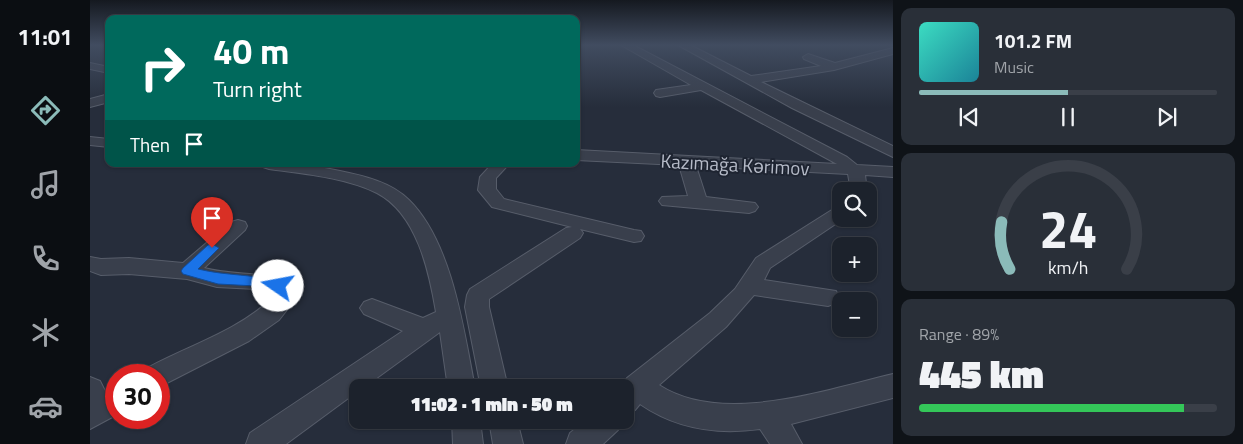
<!DOCTYPE html>
<html lang="en">
<head>
<meta charset="utf-8">
<style>
	body { margin:0; font-family:"Titillium Web",sans-serif; background:#292f38; color:#f1f3f6; height:100vh; display:flex; flex-direction:column; font-size:19px; white-space:nowrap }
	* { box-sizing:border-box; margin:0 }
	p { font-size:16px; color:#a0a4a9 }
	.icon { flex:none; width:28px; height:28px; fill:none; stroke:currentColor; stroke-width:2; stroke-linecap:round; stroke-linejoin:round }
	.map { position:relative; flex:1; overflow:hidden }
	.panel { display:flex; flex-direction:column; gap:8px; padding:8px; background:#0f1318; width:350px }
	.panel>* { flex:none }
	.top-card { position:absolute; left:15px; top:15px; width:475px; height:152px; border-radius:10px; box-shadow:0 1px 4px #0004,0 0 0 1px #3a3f48; background:#00695c; color:#fff; overflow:hidden }
	.tools { position:absolute; left:742px; top:182px; display:grid; gap:10px }
	.tools a { display:grid; place-items:center; width:45px; height:45px; border-radius:10px; background:#1c222c; box-shadow:0 1px 4px #0004,0 0 0 1px #3a3f48; font-size:25px }
	.speed { position:absolute; left:15px; top:364px; display:flex; gap:10px; font-size:25px; font-weight:700; text-align:center }
	.speed>* { display:grid; place-content:center; width:65px; height:65px; border-radius:50%; background:#1c222c; box-shadow:0 1px 4px #0004,0 0 0 1px #3a3f48; line-height:1 }
	.speed .limit { border:8px solid #d22; background:#fff; color:#111 }
	.pin { position:absolute; display:grid; place-items:center; width:42px; height:42px; color:#fff; margin:-51px -21px; border-radius:50% 50% 50% 0; rotate:-45deg; box-shadow:0 0 5px #0007 }
	.pin .icon { rotate:45deg }
	.me { position:absolute; width:55px; margin:-28px; rotate:282deg; stroke-linejoin:round; filter:drop-shadow(0 0 4px #0008) }
	.turn { display:flex; align-items:center; gap:18px; height:105px; padding:0 25px; font-size:22px }
	.turn .icon { width:65px; height:65px; stroke-width:2.5 }
	.turn b { display:block; font-size:35px; line-height:42px }
	.then { display:flex; align-items:center; height:48px; padding:0 25px; background:#0003; gap:10px; font-size:19px }
	.big { font-size:38px; font-weight:800; line-height:1.1 }
	.panel .widget { flex:1; display:flex; flex-direction:column; justify-content:center; gap:8px; min-width:0; padding:0 18px; border-radius:10px; background:#292f38 }
	.panel .dial { align-items:center; gap:0 }
	.dial svg { height:130px; overflow:visible; fill:none; stroke:#3a3f48; stroke-width:7; stroke-linecap:round; text-anchor:middle }
	.dial text { fill:#f1f3f6; stroke:none }
	.song { display:flex; align-items:center; gap:15px }
	.cover { width:60px; height:60px; border-radius:8px; background:linear-gradient(135deg,hsl(170 70% 55%),hsl(190 70% 35%)) }
	.played { height:5px; border-radius:2px; background:linear-gradient(90deg,#8bbbb9 50%,#3a3f48 50%) }
	.keys { display:flex; justify-content:space-around; direction:ltr }
	.charge { height:8px; border-radius:4px; background:linear-gradient(90deg,#34c759 89%,#3a3f48 0) }
	.trip { position:absolute; left:259px; top:379px; width:285px; height:50px; border-radius:10px; background:#1c222c; box-shadow:0 1px 4px #0004,0 0 0 1px #3a3f48; font-weight:800; line-height:50px; text-align:center }
	main { display:flex; flex:1; min-height:0 }
	.tab-bar { display:flex; flex-direction:column; width:90px; justify-content:space-around; align-items:center; background:#0b0e12; color:#a0a4a9 }
	.tab-bar .icon { width:35px; height:35px }
	.tab-bar .active { color:#8bbbb9 }
	.tab-bar b { font-size:22px; color:#f1f3f6 }
	.map>svg:first-child { display:block }
</style>
</head>
<body>
<main>
<nav class="tab-bar">
<b>11:01</b>
<svg class="icon active" aria-label="directions" viewBox="0 0 24 24"><path d="M12 3l9 9-9 9-9-9zM9 14v-3h6M13 9l2 2-2 2"/></svg>
<svg class="icon" aria-label="music" viewBox="0 0 24 24"><path d="M9 18V5l10-2v13"/><circle cx="6" cy="18" r="3"/><circle cx="16" cy="16" r="3"/></svg>
<svg class="icon" aria-label="phone" viewBox="0 0 24 24"><path d="M5 4h4l2 5-3 2q2 4 5 5l2-3 5 2v4C11 20 4 13 5 4z"/></svg>
<svg class="icon" aria-label="climate" viewBox="0 0 24 24"><path d="M12 3v18M4 7l16 10M4 17L20 7"/></svg>
<svg class="icon" aria-label="car" viewBox="0 0 24 24"><path d="M5 17H2v-5l4-1 3-4h7l3 4 3 1v5h-3M9 17h6M6 11h13"/><circle cx="7" cy="17" r="2"/><circle cx="17" cy="17" r="2"/></svg>
</nav>
<div class="map">
<svg width="803" height="444" viewBox="0 0 803 444">
	<rect width="100%" height="100%" fill="#262d3b"/>
	<g fill="none" stroke-linecap="round" stroke-linejoin="round">
		<g stroke="#575d6a" stroke-width="2">
			<g id="minor">
				<polygon points="531,45 543,45 757,157 767,165 803,167 803,177 775,175 777,191 761,191 758,174 606,166 616,197 665,203 668,207 665,211 659,213 572,205 569,201 572,197 598,196 589,165 486,160 486,150 747,164 611,90 570,97 566,96 564,93 566,90 601,85"/>
				<polygon points="588,45 600,45 661,76 731,66 714,59 713,57 718,54 745,63 803,48 803,54 744,70 671,82 803,146 803,157 702,108"/>
				<polygon points="0,63 19,67 19,73 0,69"/>
				<polygon points="19,94 19,102 0,107 0,99"/>
				<polygon points="0,137 19,139 19,147 0,145"/>
				<path d="M171,164C198,162 224,165 250,171C274,176 301,182 319,200C362,242 374,331 385,388H358L350,332L273,388H268V391L196,444H156L160,433L313,331L274,314L270,308L274,302L282,299L333,318L346,312C339,271 327,214 287,193C254,177 214,174 179,169L173,167Z"/>
				<polygon points="402,164 419,164 406,178 406,189 414,199 544,230 551,231 554,236 551,241 544,242 490,229 493,233 490,238 399,299 399,307 418,388 391,388 375,307 377,295 380,289 476,228 482,227 402,207 388,190 390,177"/>
				<path d="M751,206V219H753L680,268L674,280L746,291L749,297L746,303L738,306L664,295L636,327L569,385C632,426 735,390 803,374V398L701,424L712,444H680L670,429C627,435 586,429 550,404L545,410L535,414V388H529L537,378L620,313L645,289L666,258L745,208Z"/>
				<path d="M148,220L155,222L157,226L155,230L114,268C141,275 169,272 196,280L204,301L189,320L159,341L69,387V375H55L59,367C100,345 147,331 181,299L179,292L167,289L127,287L97,279L39,274L11,275L0,271V257L11,259L39,258L93,263L141,222Z"/>
				<polygon points="0,377 10,381 15,391 26,387 26,415 0,429"/>
				<polygon points="362,420 390,420 393,444 363,444"/>
				<polygon points="399,420 427,420 433,444 403,444"/>
				<polygon points="496,420 532,420 528,430 513,444 476,444 480,433"/>
			</g>
		</g>
		<use href="#minor" fill="#393f4c" fill-rule="evenodd"/>
	</g>
	<linearGradient id="sky" x2="0" y2="1"><stop stop-color="#151920"/><stop offset="0.42" stop-color="#414c60"/><stop offset="1" stop-color="#414c60" stop-opacity="0"/></linearGradient>
	<rect width="803" height="107" fill="url(#sky)"/>
	<path fill="#1a73e8" stroke="#114b97" d="M122,244L129,248L108,269C136,276 165,274 193,282L195,286L193,289L188,291L166,286L128,284L93,274L91,271L93,268L118,245Z"/>
	<g text-anchor="middle" dominant-baseline="central" stroke-width="4" stroke-linejoin="round" paint-order="stroke">
		<g font-size="19" fill="#b5bac7" stroke="#1e2431">
			<text transform="translate(645 164) rotate(3)">Kazımağa Kərimov</text>
		</g>
	</g>
</svg>
<div class="tools">
<a><svg class="icon" aria-label="search" viewBox="0 0 24 24"><circle cx="10" cy="10" r="6"/><path d="M15 15l6 6"/></svg></a>
<a>+</a>
<a>−</a>
</div>
<div class="speed"><div class="limit">30</div></div>
<div class="pin" style="left:122px;top:248px;background:#d93025"><svg class="icon" aria-label="arrive" viewBox="0 0 24 24"><path d="M6 21V4h12l-3 4 3 4H6"/></svg></div>
<svg class="me" style="left:188px;top:286px" viewBox="-20 -20 40 40"><circle r="19" fill="#fff"/><path d="M0-13L10 11 0 6-10 11z" fill="#1a73e8"/></svg>
<div class="trip">11:02 · 1 min · 50 m</div>
<div class="top-card">
<div class="turn"><svg class="icon" aria-label="right" viewBox="0 0 24 24"><path d="M7 20v-9h11M14 6l5 5-5 5"/></svg><div><b>40 m</b>Turn right</div></div>
<div class="then">Then<svg class="icon" aria-label="arrive" viewBox="0 0 24 24"><path d="M6 21V4h12l-3 4 3 4H6"/></svg></div>
</div>
</div>
<section class="panel">
<div class="widget">
<div class="song"><i class="cover"></i><div><b>101.2 FM</b><p>Music</p></div></div>
<div class="played"></div>
<div class="keys"><svg class="icon" aria-label="previous" viewBox="0 0 24 24"><path d="M18 5L8 12l10 7zM5 5v14"/></svg><svg class="icon" aria-label="pause" viewBox="0 0 24 24"><path d="M8 5v14M16 5v14"/></svg><svg class="icon" aria-label="next" viewBox="0 0 24 24"><path d="M6 5l10 7-10 7zM19 5v14"/></svg></div>
</div>
<div class="widget dial"><svg viewBox="0 0 100 80">
<path d="M14 69A42 42 0 1 1 86 69"/>
<path d="M14 69A42 42 0 0 1 9 40" stroke="#8bbbb9"/>
<text x="50" y="56" font-size="32" font-weight="700">24</text>
<text x="50" y="72" font-size="11">km/h</text>
</svg></div>
<div class="widget"><p>Range · 89%</p><b class="big">445 km</b><div class="charge"></div></div>
</section>
</main>
</body>
</html>
